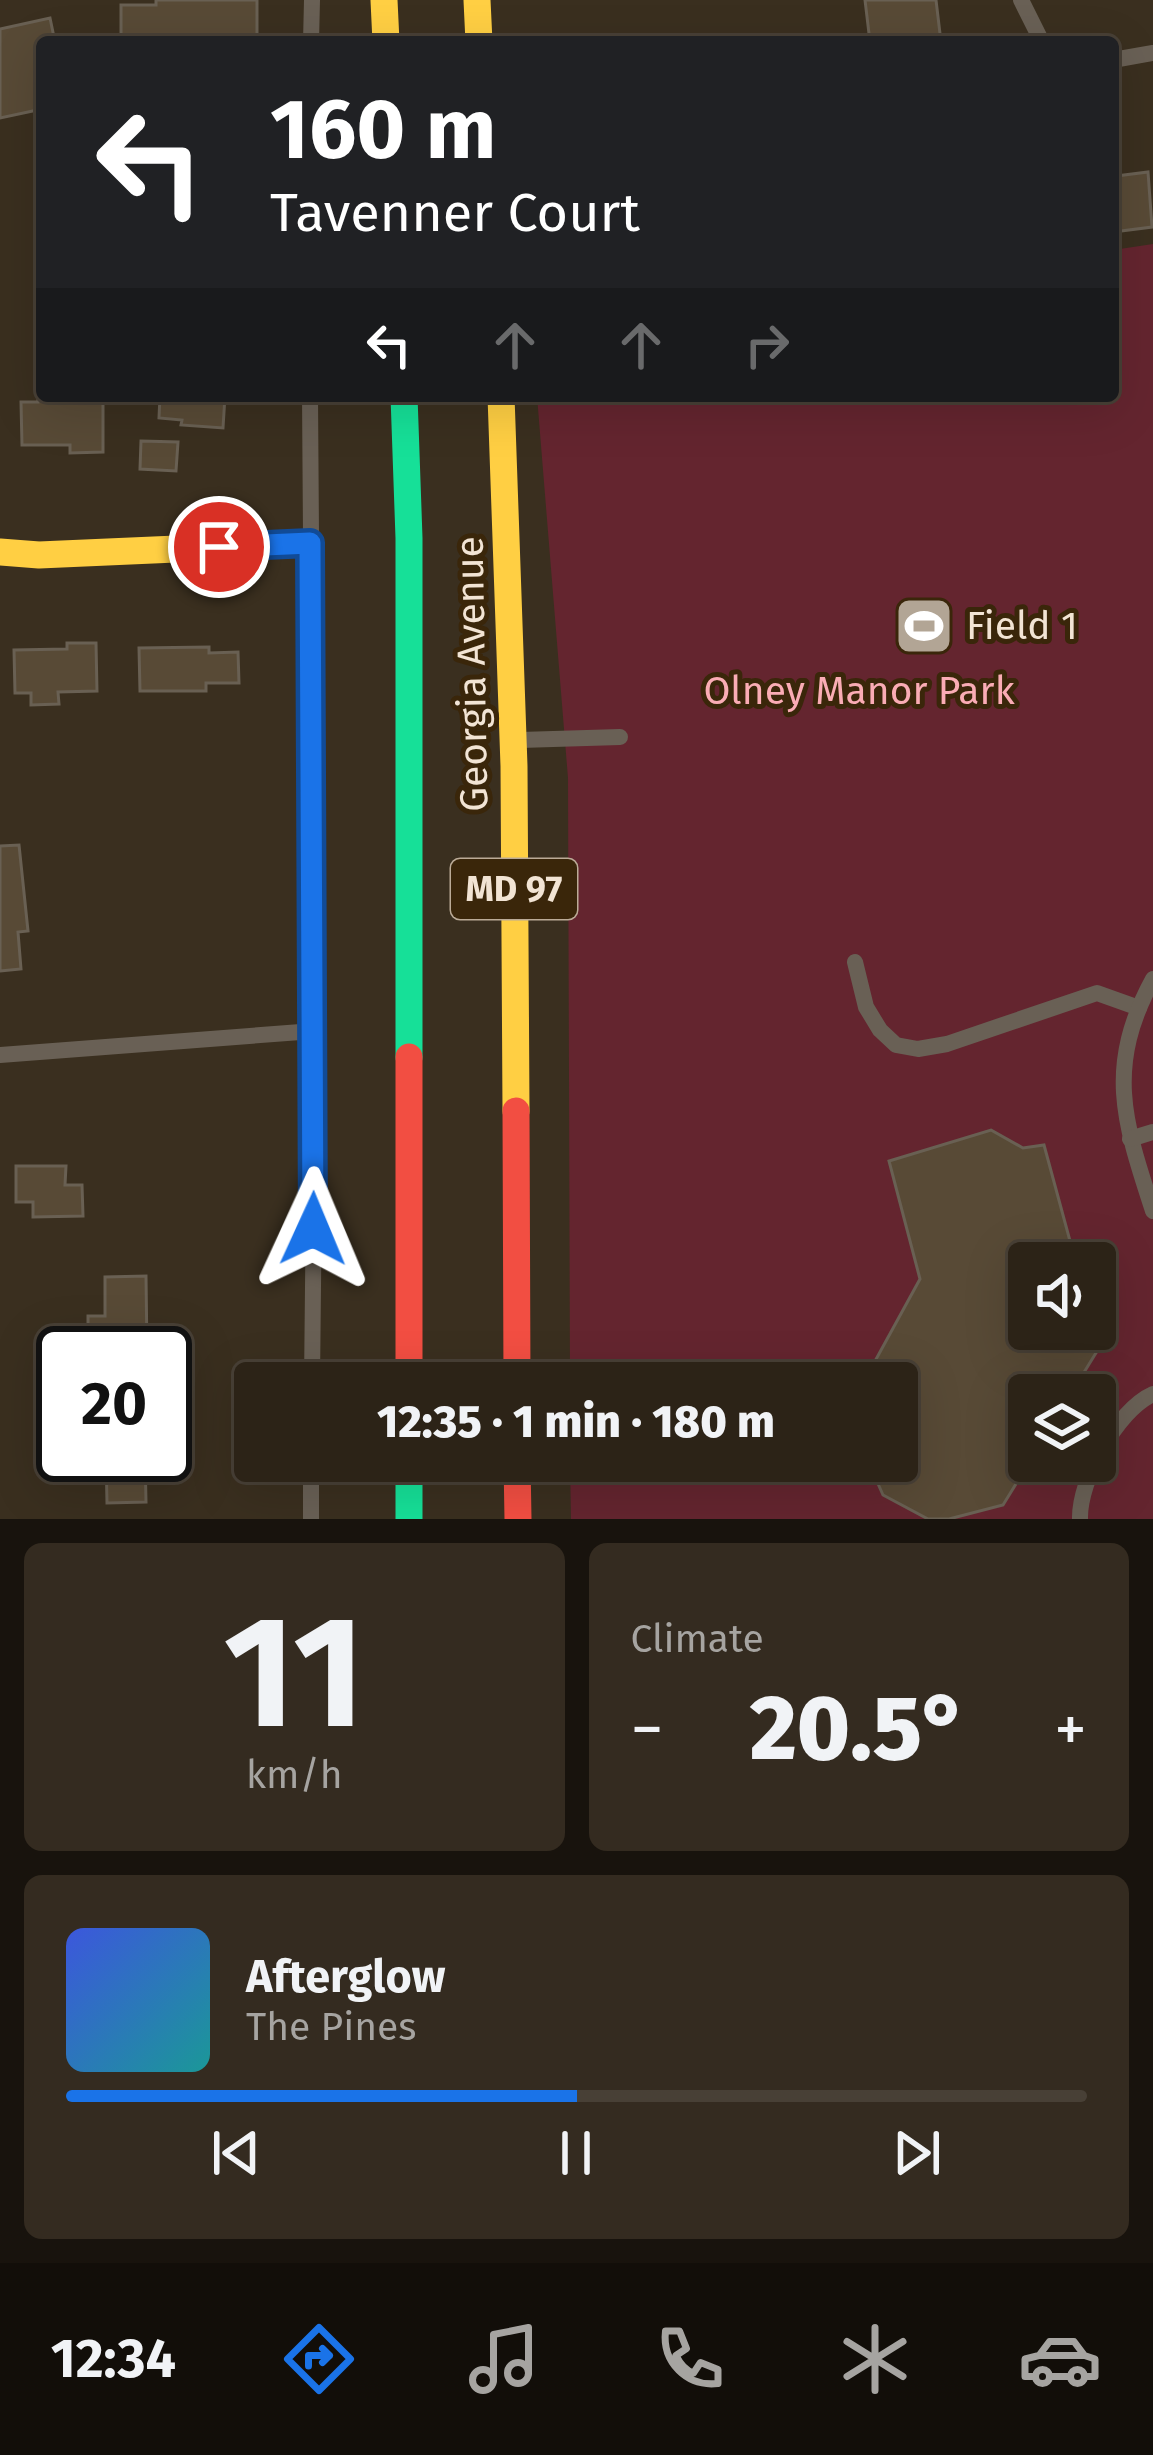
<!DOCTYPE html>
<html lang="en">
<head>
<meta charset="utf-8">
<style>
	body { margin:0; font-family:"Fira Sans",sans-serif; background:#342b20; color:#f1f3f6; height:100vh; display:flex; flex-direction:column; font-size:45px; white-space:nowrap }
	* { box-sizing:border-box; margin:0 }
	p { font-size:39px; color:#a6a4a1 }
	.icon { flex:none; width:66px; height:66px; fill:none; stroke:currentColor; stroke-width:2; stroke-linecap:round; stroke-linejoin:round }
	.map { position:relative; height:1519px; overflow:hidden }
	.details { display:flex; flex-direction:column; gap:24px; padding:24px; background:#18130d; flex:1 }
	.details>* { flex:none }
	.banner { position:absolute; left:36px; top:36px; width:1083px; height:366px; border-radius:12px; box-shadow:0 12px 48px #0002,0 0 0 3px #484036; background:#202124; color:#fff; overflow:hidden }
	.buttons { position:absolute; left:1008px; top:1242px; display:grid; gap:24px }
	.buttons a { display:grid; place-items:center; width:108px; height:108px; border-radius:12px; background:#2c2317; box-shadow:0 12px 48px #0002,0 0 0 3px #484036; font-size:60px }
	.speed { position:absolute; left:36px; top:1326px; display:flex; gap:24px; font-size:60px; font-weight:700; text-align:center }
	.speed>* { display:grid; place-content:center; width:156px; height:156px; border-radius:50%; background:#2c2317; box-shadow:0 12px 48px #0002,0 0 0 3px #484036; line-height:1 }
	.speed .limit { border:6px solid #111; border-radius:18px; background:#fff; color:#111 }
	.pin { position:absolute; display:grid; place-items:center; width:102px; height:102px; color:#fff; margin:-51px; border:6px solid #fff; border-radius:50%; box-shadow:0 3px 12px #0007 }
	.me { position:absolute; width:132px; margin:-66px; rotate:1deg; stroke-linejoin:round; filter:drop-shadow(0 0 9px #0008) }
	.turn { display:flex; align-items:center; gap:42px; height:252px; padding:0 36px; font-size:54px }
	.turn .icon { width:156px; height:156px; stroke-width:2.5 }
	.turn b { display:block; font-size:84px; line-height:102px }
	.lanes { display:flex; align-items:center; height:114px; padding:0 36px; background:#0003; justify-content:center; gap:60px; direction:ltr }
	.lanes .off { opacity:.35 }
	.big { font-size:90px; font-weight:800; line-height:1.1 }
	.details .tile { flex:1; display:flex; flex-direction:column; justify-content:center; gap:18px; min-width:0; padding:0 42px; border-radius:18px; background:#342b20 }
	.details .dial { align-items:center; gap:0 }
	.dial b { font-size:156px; line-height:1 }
	.song { display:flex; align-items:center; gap:36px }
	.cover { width:144px; height:144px; border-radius:18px; background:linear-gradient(135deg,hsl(230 70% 55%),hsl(180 70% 35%)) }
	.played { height:12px; border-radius:6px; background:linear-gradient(90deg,#1a73e8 50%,#484036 50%) }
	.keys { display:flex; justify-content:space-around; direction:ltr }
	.heat { display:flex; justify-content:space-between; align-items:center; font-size:66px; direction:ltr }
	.details .tiles { flex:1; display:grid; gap:24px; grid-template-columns:1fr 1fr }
	.tile:last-child { grid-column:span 2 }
	.trip { position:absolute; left:234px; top:1362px; width:684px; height:120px; border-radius:12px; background:#2c2317; box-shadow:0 12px 48px #0002,0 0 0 3px #484036; font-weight:800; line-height:120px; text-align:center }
	.tabs { display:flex; height:192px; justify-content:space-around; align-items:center; background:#120e09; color:#a6a4a1 }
	.tabs .icon { width:84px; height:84px }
	.tabs .current { color:#1a73e8 }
	.tabs b { font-size:54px; color:#f1f3f6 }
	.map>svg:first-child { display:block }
</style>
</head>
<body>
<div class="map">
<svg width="1153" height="1519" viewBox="0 0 1153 1519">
	<rect width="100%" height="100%" fill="#3a2f1f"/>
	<path fill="#64252f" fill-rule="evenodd" d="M1153,244V1519H571L570,1461H897V1383H570L568,778L537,396H1113V250ZM1029,1263H1095V1329H1029ZM1029,1395H1095V1461H1029Z"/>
	<g fill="#584a36" stroke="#696053" stroke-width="3">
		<polygon points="156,0 257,0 257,42 121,42 121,5 156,5"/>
		<polygon points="865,0 936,0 941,42 870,42"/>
		<polygon points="50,18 55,42 42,42 42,109 0,118 0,29"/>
		<polygon points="1113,119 1116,176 1148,172 1152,227 1113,232"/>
		<polygon points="38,389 42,389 42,396 66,396 66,403 103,402 103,452 70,453 70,445 22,445 21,402 38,402"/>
		<polygon points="160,396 225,396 223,428 181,425 182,420 159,418"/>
		<polygon points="141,441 178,442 176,471 140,469"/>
		<polygon points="67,643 96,643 97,691 58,692 59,704 31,705 31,693 15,693 14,650 67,649"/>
		<polygon points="209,647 209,653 238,652 239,683 206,683 206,691 140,691 139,648"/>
		<polygon points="19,845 28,931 18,932 21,969 0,971 0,846"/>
		<polygon points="991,1130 1023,1148 1044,1145 1076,1263 1029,1263 1029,1329 1094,1329 1099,1348 1070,1395 1029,1395 1030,1461 1003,1505 949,1519 928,1519 883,1495 868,1461 897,1461 897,1383 863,1383 920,1279 889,1161"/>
		<polygon points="16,1166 66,1166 65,1185 82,1185 83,1216 33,1217 33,1202 16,1202"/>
		<polygon points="146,1276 147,1353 88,1353 88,1316 105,1316 105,1277"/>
		<polygon points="106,1455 145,1455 146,1502 107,1503"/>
	</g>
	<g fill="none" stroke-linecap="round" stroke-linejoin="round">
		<g stroke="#696055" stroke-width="16">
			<polyline points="1021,0 1042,42"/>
			<polyline points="311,42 312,0"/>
			<polyline points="1113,60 1153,53"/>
			<polyline points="310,396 315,1094 312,1383"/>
			<polyline points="520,740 620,737"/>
			<polyline points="855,962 866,1007 880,1030 896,1045 918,1049 947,1044 1097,993 1139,1008"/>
			<path d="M1153,979C1105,1067 1124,1122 1153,1211"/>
			<polyline points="0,1055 314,1031"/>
			<polyline points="1130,1139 1153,1132"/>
			<polyline points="311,1519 311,1461"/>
			<path d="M1080,1519C1079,1480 1117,1410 1153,1394"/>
		</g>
		<g stroke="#16e098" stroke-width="27">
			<polyline points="404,396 409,538 409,1057"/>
			<polyline points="409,1461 409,1519"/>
		</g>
		<g stroke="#ffcf43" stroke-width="27">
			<polyline points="384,0 386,42"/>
			<polyline points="477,0 479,42"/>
			<polyline points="501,396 514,766 516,1111"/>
			<polyline points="0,552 39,555 310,543"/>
		</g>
		<g stroke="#f24e42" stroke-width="27">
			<polyline points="409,1057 409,1383"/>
			<polyline points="516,1111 517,1383"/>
			<polyline points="517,1461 518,1519"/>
		</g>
	</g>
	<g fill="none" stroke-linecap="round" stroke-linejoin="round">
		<g stroke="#114b97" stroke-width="30">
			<polyline id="route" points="219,547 310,543 313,1229"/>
		</g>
		<use href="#route" stroke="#1a73e8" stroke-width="21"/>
	</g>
	<defs>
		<g id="stadium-square" transform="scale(3)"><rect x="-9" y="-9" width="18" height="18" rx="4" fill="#b2a595" stroke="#3a260a"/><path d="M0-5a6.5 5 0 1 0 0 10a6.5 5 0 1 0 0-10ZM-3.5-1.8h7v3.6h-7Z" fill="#fff"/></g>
	</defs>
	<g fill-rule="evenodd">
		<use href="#stadium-square" x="924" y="626"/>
	</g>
	<g text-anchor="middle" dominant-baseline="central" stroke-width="10" stroke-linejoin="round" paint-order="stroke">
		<rect fill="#3a260a" stroke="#bbab97" stroke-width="3" x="451" y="859" width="126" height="60" rx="9"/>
		<g font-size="36" font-weight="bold" fill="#f2e4d4">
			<text x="514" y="889">MD 97</text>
		</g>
		<g font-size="39" fill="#f2e4d4" stroke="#3a260a" text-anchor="start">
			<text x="966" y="626">Field 1</text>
		</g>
		<g font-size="39" fill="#f2e4d4" stroke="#3a260a">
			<text transform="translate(472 674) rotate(-91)">Georgia Avenue</text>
		</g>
		<g font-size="39" fill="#faacb5" stroke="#3a260a">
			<text x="859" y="691">Olney Manor Park</text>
		</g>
	</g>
</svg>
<div class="buttons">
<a><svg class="icon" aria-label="sound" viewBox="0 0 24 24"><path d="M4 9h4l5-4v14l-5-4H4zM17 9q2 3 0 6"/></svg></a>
<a><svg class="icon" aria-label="layers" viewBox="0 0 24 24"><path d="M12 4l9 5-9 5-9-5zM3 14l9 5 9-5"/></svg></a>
</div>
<div class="speed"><div class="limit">20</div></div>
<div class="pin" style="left:219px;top:547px;background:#d93025"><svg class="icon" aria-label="arrive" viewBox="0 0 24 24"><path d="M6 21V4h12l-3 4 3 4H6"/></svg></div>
<svg class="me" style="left:313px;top:1229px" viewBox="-20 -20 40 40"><path d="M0-17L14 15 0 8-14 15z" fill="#1a73e8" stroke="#fff" stroke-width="4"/></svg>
<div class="trip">12:35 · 1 min · 180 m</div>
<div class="banner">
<div class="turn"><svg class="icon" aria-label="left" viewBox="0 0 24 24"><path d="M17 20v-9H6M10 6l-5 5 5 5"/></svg><div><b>160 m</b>Tavenner Court</div></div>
<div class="lanes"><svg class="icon" aria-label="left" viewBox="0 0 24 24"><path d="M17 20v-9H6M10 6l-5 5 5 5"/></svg><svg class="icon off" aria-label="ahead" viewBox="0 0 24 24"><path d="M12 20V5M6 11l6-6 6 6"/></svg><svg class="icon off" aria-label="ahead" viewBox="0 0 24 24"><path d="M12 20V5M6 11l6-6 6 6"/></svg><svg class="icon off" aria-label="right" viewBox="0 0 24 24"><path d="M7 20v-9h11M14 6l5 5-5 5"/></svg></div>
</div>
</div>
<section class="details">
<div class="tiles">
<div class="tile dial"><b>11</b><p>km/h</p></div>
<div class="tile"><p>Climate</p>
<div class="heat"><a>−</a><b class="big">20.5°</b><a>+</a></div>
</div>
<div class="tile">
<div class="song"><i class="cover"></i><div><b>Afterglow</b><p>The Pines</p></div></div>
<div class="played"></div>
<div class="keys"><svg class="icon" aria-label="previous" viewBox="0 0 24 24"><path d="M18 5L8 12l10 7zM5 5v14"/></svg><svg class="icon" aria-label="pause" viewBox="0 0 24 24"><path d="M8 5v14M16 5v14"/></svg><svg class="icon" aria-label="next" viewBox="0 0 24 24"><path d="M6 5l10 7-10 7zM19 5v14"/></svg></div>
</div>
</div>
</section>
<nav class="tabs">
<b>12:34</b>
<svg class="icon current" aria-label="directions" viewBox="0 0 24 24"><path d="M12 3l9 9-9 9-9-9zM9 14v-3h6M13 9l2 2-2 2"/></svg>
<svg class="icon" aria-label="music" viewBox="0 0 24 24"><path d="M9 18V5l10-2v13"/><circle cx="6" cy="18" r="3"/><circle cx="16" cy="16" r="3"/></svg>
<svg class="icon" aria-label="phone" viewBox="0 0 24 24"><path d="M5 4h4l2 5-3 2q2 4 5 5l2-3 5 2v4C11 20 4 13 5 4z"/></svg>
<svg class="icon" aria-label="climate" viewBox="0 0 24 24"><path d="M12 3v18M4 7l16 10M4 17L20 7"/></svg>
<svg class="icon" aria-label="car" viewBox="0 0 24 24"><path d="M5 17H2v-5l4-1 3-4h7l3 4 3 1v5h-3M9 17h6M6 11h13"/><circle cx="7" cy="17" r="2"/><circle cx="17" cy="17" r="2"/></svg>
</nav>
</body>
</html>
